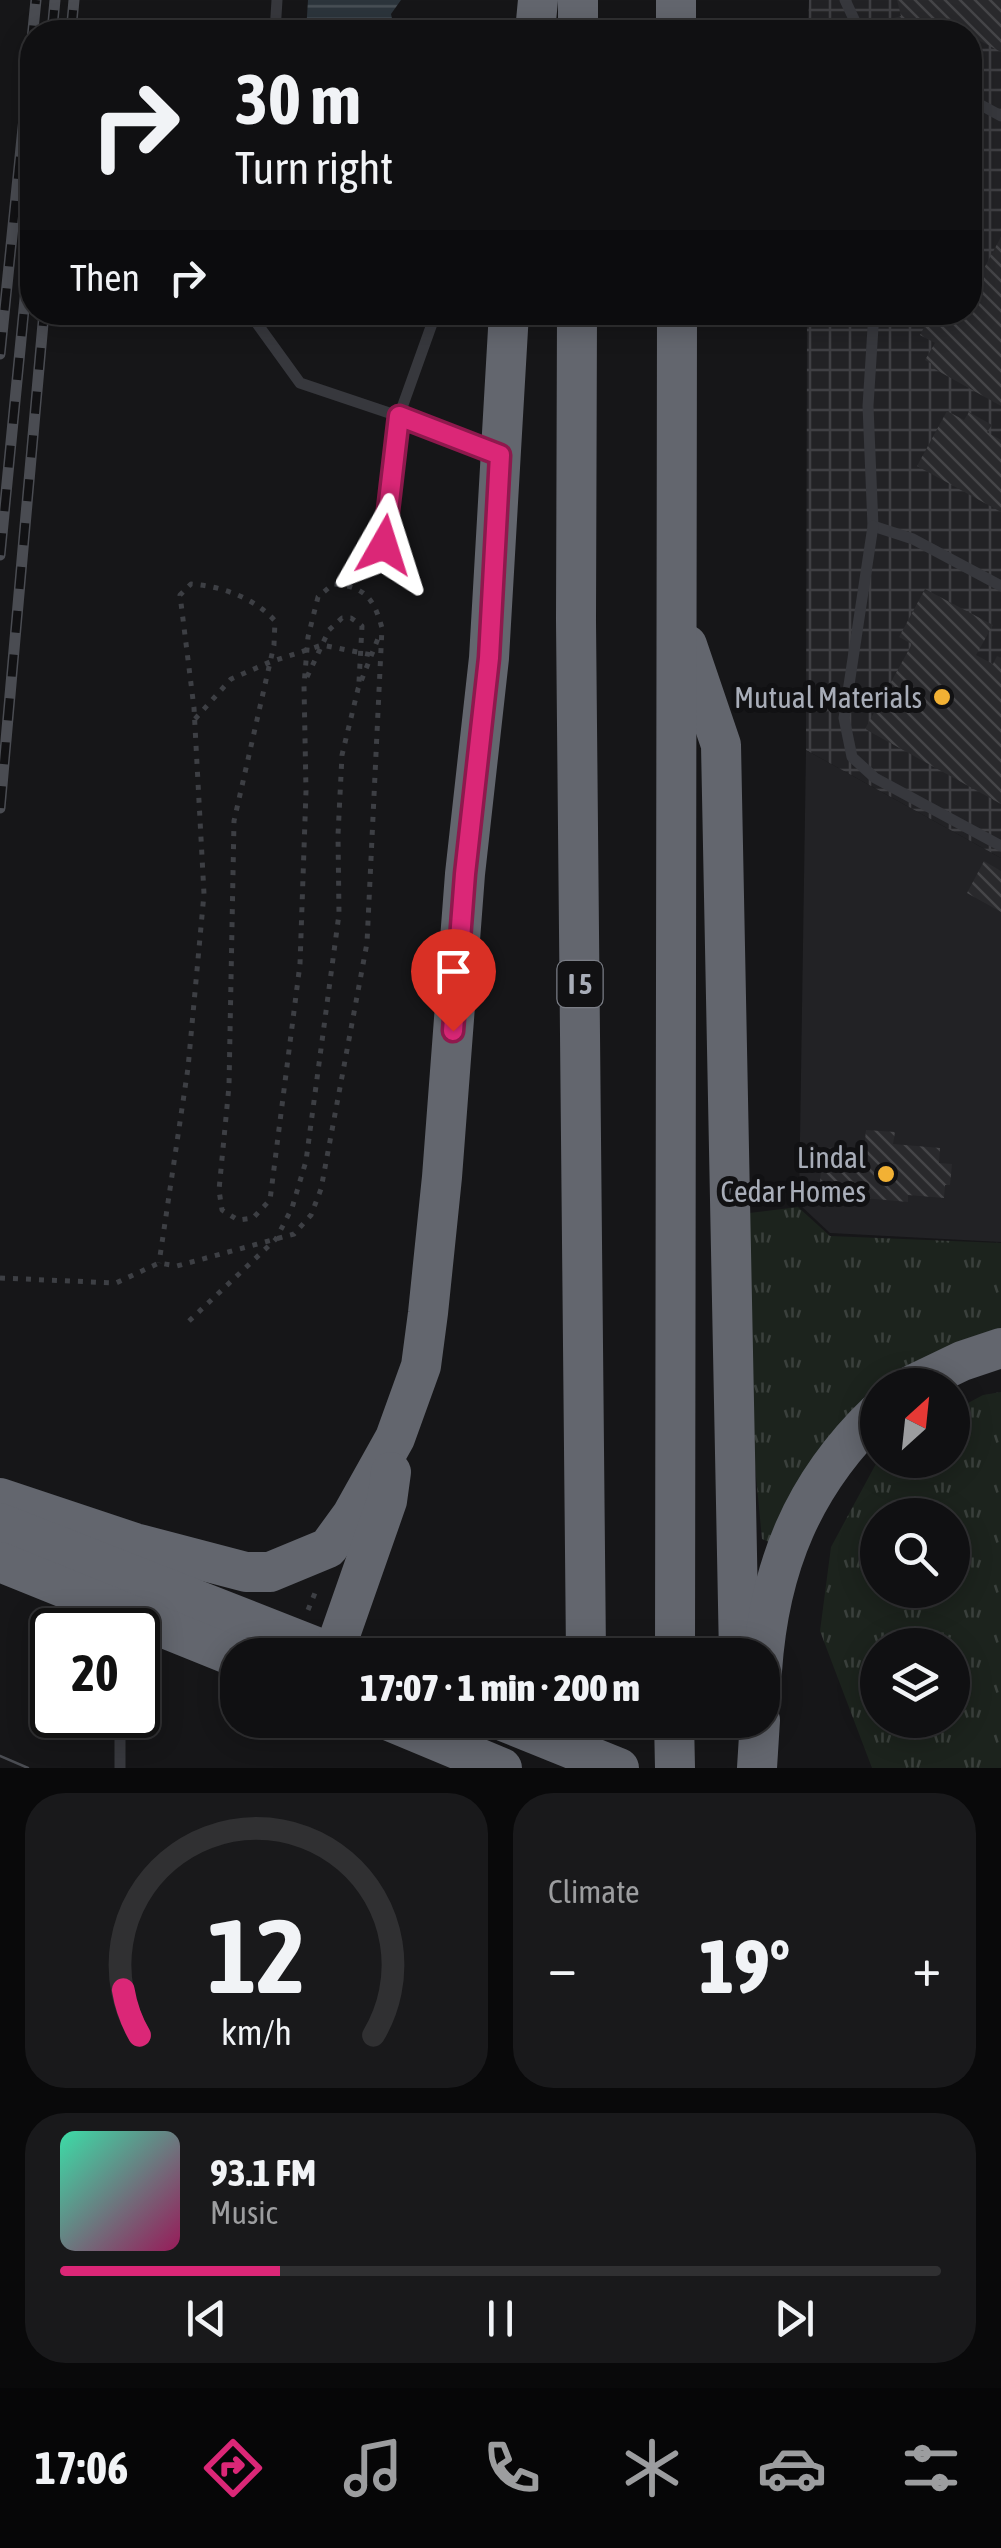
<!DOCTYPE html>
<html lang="en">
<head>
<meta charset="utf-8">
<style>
	body { margin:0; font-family:"Asap Condensed",sans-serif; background:#19191b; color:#f1f3f6; height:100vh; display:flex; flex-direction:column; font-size:38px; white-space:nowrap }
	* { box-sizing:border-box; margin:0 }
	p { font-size:32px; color:#9c9d9f }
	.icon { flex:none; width:55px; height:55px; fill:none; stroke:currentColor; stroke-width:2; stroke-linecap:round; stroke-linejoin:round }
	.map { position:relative; height:1768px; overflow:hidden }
	.side { display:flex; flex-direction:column; gap:25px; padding:25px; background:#09090a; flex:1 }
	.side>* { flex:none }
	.guide { position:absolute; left:20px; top:20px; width:962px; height:305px; border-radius:40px; box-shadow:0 5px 25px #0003,0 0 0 2px #303032; background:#101012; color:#f1f3f6; overflow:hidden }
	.needle { width:65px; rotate:27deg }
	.controls { position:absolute; left:860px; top:1368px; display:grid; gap:20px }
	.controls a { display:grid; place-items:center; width:110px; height:110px; border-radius:50%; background:#101012; box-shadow:0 5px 25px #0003,0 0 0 2px #303032; font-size:50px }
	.speed { position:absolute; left:30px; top:1608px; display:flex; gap:20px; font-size:50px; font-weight:700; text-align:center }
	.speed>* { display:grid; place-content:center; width:130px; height:130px; border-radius:50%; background:#101012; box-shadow:0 5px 25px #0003,0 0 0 2px #303032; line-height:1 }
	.speed .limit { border:5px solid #111; border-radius:15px; background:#fff; color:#111 }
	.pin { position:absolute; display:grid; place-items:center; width:85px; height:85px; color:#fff; margin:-102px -42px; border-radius:50% 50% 50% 0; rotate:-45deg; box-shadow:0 0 10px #0007 }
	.pin .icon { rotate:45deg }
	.me { position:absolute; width:110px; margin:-55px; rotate:6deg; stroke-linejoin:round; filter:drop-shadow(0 0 8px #0008) }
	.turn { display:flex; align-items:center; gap:35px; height:210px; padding:0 50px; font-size:45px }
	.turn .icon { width:130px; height:130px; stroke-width:2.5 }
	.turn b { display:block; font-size:70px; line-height:85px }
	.then { display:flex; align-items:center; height:95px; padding:0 50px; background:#0003; gap:20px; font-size:38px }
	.big { font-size:75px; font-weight:800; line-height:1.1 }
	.side .card { flex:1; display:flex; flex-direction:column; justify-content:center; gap:15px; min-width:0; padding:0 35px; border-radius:40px; background:#19191b }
	.side .dial { align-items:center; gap:0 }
	.dial svg { height:260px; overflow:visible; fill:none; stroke:#303032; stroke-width:7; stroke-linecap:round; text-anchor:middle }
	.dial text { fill:#f1f3f6; stroke:none }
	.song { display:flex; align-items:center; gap:30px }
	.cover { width:120px; height:120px; border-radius:15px; background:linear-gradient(135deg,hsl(160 70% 55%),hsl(330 70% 35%)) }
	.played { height:10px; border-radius:5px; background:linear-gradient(90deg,#db2777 25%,#303032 25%) }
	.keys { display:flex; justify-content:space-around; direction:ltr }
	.heat { display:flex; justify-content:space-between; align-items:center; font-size:55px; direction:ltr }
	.side .tiles { flex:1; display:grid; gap:25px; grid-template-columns:1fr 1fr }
	.card:last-child { grid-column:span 2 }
	.trip { position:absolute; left:220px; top:1638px; width:560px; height:100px; border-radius:40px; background:#101012; box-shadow:0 5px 25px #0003,0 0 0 2px #303032; font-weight:800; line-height:100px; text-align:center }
	.tabs { display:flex; height:160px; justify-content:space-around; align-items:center; background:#060607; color:#9c9d9f }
	.tabs .icon { width:70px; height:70px }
	.tabs .selected { color:#db2777 }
	.tabs b { font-size:45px; color:#f1f3f6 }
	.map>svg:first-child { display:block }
</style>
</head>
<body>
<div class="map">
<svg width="1001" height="1768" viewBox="0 0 1001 1768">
	<defs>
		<pattern id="industrial-grid" width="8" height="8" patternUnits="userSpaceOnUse" patternTransform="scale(2.5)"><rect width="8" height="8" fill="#222225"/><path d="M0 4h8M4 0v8" fill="none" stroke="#3f3f43"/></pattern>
		<pattern id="grass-tufts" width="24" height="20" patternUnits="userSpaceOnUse" patternTransform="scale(2.5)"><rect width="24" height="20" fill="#1c231d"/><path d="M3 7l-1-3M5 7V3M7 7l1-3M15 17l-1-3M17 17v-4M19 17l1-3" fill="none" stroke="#3a403c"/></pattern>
		<pattern id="water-rules" width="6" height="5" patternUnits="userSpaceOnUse" patternTransform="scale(2.5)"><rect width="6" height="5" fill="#2c353c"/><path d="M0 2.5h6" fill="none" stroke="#485056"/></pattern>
		<pattern id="building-back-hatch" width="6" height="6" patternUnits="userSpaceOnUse" patternTransform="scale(2.5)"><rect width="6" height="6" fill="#29292c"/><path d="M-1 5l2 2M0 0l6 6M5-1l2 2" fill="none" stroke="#454548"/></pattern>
	</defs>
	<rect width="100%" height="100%" fill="#161618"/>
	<polygon fill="#222225" points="806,750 1001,858 1001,1242 830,1233 799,1204"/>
	<polygon fill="url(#industrial-grid)" points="809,0 1001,0 1001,858 806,750 807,313 970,312 970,32 808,32"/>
	<g fill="url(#grass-tufts)" fill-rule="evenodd">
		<polygon points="798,1207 830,1236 1001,1243 1001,1338 897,1385 878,1385 877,1400 769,1542 762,1539 753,1445 749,1213"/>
		<path d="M1001,1392V1768H872L820,1631L831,1547L878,1460H952L953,1411L983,1395ZM878,1515H952V1590H878ZM878,1645H952V1720H878Z"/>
	</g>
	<polygon fill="url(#water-rules)" points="308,0 401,0 391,14 395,32 306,32"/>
	<g fill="url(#building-back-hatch)">
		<polygon points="897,0 1001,0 1001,52 978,40 970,44 970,32 899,32 894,18 901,16"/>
		<polygon points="1001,237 1001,406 931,367 932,364 925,360 935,343 920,335 932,312 939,312 955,321 960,312 970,312 970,294"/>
		<polygon points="947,411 964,420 969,412 992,425 987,432 1001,440 1001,512 917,466"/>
		<polygon points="925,589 993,625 976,655 993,664 997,656 1001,658 1001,804 865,729 912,644 899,637"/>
		<polygon points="984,861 1001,871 1001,912 967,893"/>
		<polygon points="866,1130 895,1132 893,1144 940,1148 939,1163 952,1164 950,1185 945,1185 944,1198 908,1195 908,1202 819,1194 823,1147 864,1151"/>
	</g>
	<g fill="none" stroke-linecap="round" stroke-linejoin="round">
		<g stroke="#3d3f44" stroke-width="5" stroke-dasharray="5 8" stroke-linecap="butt">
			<polyline points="307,677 329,630 342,618 351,618 362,626 359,682"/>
			<polyline points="195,719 231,679 270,662 322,645 372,655"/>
			<path d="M0,1278L116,1283L159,1263L177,1266L294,1234L311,1215L321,1189L367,943L382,628C374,599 365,586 333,584L318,597L308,637L304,685L306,791L300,964L270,1200L253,1218L238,1220L222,1210L219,1190L229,1086L234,821L274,645L275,621C255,598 221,586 191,584L180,595L194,708L204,894L188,1068L159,1263"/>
			<polyline points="189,1321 276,1239 292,1208 306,1161 339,914 338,835 342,755 358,689 379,636"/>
			<polyline points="308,1610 317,1588"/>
		</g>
		<g stroke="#37383d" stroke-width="11">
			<polyline points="845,0 860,32"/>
			<polyline points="275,32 277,0"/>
			<polyline points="970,99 1001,116"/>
			<polyline points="253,312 253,318 300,383 419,423 493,452"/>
			<polyline points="874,312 868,406 873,526 913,539 1001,586"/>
			<polyline points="873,526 844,718 852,757 875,778 1001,846"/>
			<polyline points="385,545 399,416 433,321 433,312"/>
			<polyline points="120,1768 120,1715"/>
		</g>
		<g stroke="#63666e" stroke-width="40">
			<polyline points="676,0 676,32"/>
			<polyline points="535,32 538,0"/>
			<polyline points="578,32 578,0"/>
			<polyline points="577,312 576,621 586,1655"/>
			<polyline points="687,645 721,745 739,1655"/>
			<polyline points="912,1385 962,1361 1001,1348"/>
			<polyline points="0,1498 135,1543 246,1572 270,1572 328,1548 352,1515 395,1438 421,1366 428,1313 442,1177 465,874 489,658 509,312"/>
			<polyline points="0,1523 337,1655"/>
			<polyline points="0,1562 238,1658"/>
			<polyline points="333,1655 387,1501 391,1472"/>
			<polyline points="675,1655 677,312"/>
			<path d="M762,1671C769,1567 803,1484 878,1412"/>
			<polyline points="387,1720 502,1768"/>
			<polyline points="500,1720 619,1768"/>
			<polyline points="674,1720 675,1768"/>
			<polyline points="757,1768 760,1720"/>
		</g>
		<polyline stroke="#4a4c52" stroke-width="2.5" points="0,1756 28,1768"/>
		<g stroke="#4a4c52" stroke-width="11">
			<g id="rail">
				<polyline points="52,32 55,0"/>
				<polyline points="71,32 74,0"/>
				<polyline points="0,354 36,0"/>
				<polyline points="0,555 32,227"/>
				<polyline points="0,808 44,312"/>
			</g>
		</g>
		<use href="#rail" stroke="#111113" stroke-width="8" stroke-dasharray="22" stroke-linecap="butt"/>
	</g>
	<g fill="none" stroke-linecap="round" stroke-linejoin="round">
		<g stroke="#8e194d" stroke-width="25">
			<polyline id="route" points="384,545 399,416 500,455 489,658 465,874 453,1031"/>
		</g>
		<use href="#route" stroke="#db2777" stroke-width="18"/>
	</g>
	<g fill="#f2b134" stroke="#111113" stroke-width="4">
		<circle cx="942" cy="697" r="10"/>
		<circle cx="886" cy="1174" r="10"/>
	</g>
	<g text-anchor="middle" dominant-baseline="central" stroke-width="10" stroke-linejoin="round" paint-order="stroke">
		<rect fill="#111113" stroke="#7b7e86" stroke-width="2.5" x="557.5" y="961" width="45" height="46" rx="8"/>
		<g font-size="28" font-weight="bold" fill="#a8adb8">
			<text x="580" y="984">I 5</text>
		</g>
		<g font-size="30" fill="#a8adb8" stroke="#111113" text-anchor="end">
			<text x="922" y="697">Mutual Materials</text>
			<text x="866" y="1157">Lindal<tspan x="866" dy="34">Cedar Homes</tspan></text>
		</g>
	</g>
</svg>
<div class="controls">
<a><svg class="needle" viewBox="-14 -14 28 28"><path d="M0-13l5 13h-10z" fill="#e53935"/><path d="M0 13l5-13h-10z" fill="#9c9d9f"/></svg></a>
<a><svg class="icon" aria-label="search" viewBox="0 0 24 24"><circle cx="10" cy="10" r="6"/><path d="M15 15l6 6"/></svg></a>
<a><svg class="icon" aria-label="layers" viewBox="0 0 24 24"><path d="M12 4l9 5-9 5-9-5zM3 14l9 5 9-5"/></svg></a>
</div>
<div class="speed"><div class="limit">20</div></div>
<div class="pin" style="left:453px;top:1031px;background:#d93025"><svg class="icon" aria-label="arrive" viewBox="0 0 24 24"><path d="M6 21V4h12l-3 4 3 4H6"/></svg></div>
<svg class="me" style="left:384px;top:545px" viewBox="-20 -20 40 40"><path d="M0-17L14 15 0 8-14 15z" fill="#db2777" stroke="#fff" stroke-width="4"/></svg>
<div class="trip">17:07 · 1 min · 200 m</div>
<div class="guide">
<div class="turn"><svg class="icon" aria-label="right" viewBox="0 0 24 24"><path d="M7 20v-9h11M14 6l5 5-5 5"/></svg><div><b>30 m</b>Turn right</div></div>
<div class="then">Then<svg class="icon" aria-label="right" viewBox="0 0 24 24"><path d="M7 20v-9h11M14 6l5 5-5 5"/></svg></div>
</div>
</div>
<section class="side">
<div class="tiles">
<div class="card dial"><svg viewBox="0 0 100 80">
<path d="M14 69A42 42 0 1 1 86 69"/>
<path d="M14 69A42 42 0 0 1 9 55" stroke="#db2777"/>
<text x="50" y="56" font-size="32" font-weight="700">12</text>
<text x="50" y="72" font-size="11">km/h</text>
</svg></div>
<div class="card"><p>Climate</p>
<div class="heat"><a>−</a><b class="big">19°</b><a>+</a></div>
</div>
<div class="card">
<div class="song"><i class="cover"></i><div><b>93.1 FM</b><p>Music</p></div></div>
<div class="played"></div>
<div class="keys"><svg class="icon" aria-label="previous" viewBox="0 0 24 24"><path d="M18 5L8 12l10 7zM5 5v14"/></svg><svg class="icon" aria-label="pause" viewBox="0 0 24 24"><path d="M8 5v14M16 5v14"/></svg><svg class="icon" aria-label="next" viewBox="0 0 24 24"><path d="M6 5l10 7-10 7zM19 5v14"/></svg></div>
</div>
</div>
</section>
<nav class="tabs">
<b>17:06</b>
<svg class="icon selected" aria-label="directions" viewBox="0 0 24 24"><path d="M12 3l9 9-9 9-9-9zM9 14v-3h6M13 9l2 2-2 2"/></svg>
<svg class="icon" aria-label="music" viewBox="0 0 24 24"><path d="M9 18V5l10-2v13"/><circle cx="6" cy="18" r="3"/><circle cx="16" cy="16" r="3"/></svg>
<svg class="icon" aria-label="phone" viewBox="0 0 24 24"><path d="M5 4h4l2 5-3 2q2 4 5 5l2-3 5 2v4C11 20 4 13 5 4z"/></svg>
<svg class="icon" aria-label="climate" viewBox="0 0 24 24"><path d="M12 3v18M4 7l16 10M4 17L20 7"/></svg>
<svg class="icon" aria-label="car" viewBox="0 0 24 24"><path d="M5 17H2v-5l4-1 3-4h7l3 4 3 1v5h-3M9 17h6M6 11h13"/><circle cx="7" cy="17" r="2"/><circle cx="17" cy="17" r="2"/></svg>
<svg class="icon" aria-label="filters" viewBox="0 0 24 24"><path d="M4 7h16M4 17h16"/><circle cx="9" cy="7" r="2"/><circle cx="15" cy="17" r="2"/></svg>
</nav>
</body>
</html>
